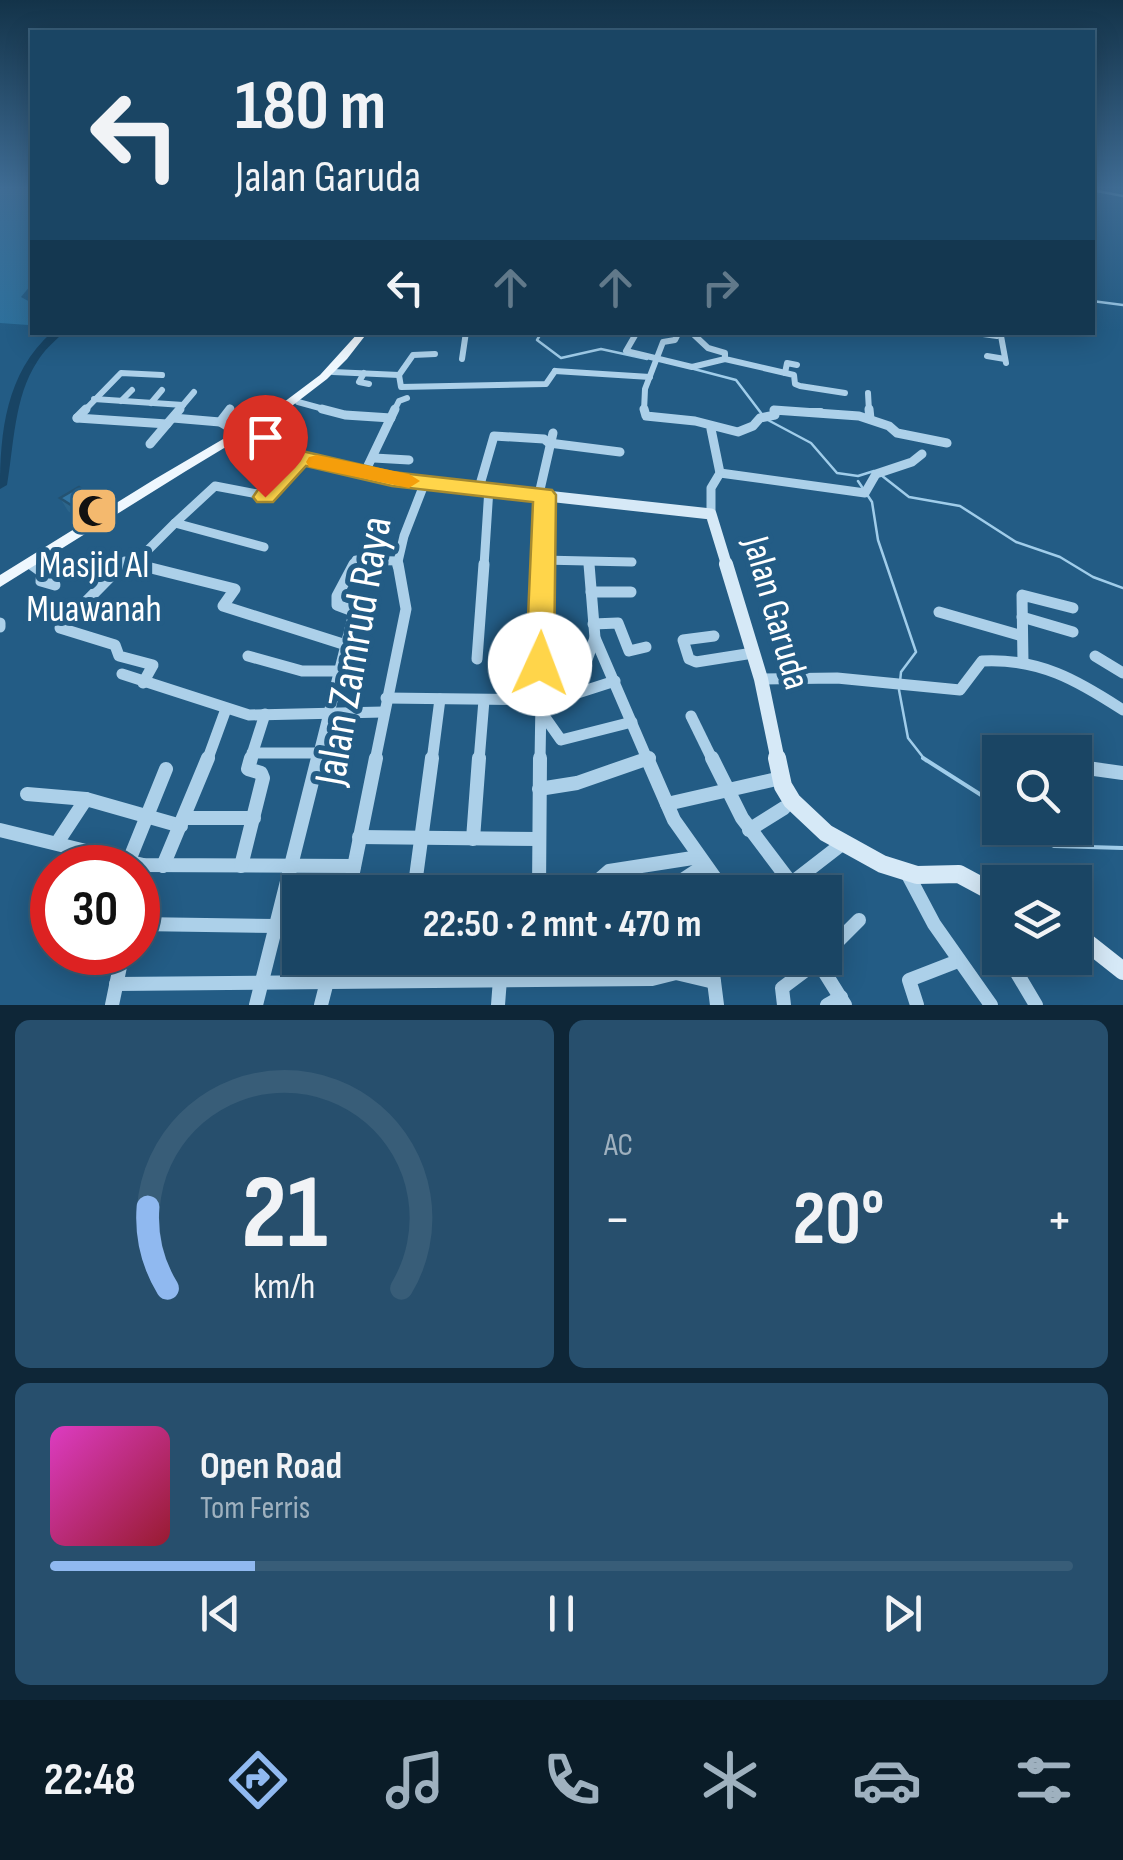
<!DOCTYPE html>
<html lang="id">
<head>
<meta charset="utf-8">
<style>
	body { margin:0; font-family:"Sofia Sans Condensed",sans-serif; background:#274f6d; color:#f1f3f6; height:100vh; display:flex; flex-direction:column; font-size:38px; white-space:nowrap }
	* { box-sizing:border-box; margin:0 }
	p { font-size:32px; color:#9fb1bf }
	.icon { flex:none; width:55px; height:55px; fill:none; stroke:currentColor; stroke-width:2; stroke-linecap:round; stroke-linejoin:round }
	.map { position:relative; height:1005px; overflow:hidden }
	.sheet { display:flex; flex-direction:column; gap:15px; padding:15px; background:#0e2637; flex:1 }
	.sheet>* { flex:none }
	.guide { position:absolute; left:30px; top:30px; width:1065px; height:305px; border-radius:0px; box-shadow:0 5px 25px #0003,0 0 0 2px #385d78; background:#1a4564; color:#f1f3f6; overflow:hidden }
	.tools { position:absolute; left:982px; top:735px; display:grid; gap:20px }
	.tools a { display:grid; place-items:center; width:110px; height:110px; border-radius:0px; background:#1a4564; box-shadow:0 5px 25px #0003,0 0 0 2px #385d78; font-size:50px }
	.speed { position:absolute; left:30px; top:845px; display:flex; gap:20px; font-size:50px; font-weight:700; text-align:center }
	.speed>* { display:grid; place-content:center; width:130px; height:130px; border-radius:50%; background:#1a4564; box-shadow:0 5px 25px #0003,0 0 0 2px #385d78; line-height:1 }
	.speed .limit { border:15px solid #d22; background:#fff; color:#111 }
	.pin { position:absolute; display:grid; place-items:center; width:85px; height:85px; color:#fff; margin:-102px -42px; border-radius:50% 50% 50% 0; rotate:-45deg; box-shadow:0 0 10px #0007 }
	.pin .icon { rotate:45deg }
	.me { position:absolute; width:110px; margin:-55px; rotate:2deg; stroke-linejoin:round; filter:drop-shadow(0 0 8px #0008) }
	.turn { display:flex; align-items:center; gap:35px; height:210px; padding:0 40px; font-size:45px }
	.turn .icon { width:130px; height:130px; stroke-width:2.5 }
	.turn b { display:block; font-size:70px; line-height:85px }
	.lanes { display:flex; align-items:center; height:95px; padding:0 40px; background:#0003; justify-content:center; gap:50px; direction:ltr }
	.lanes .off { opacity:.35 }
	.big { font-size:75px; font-weight:700; line-height:1.1 }
	.sheet .widget { flex:1; display:flex; flex-direction:column; justify-content:center; gap:15px; min-width:0; padding:0 35px; border-radius:15px; background:#274f6d }
	.sheet .dial { align-items:center; gap:0 }
	.dial svg { height:260px; overflow:visible; fill:none; stroke:#385d78; stroke-width:7; stroke-linecap:round; text-anchor:middle }
	.dial text { fill:#f1f3f6; stroke:none }
	.song { display:flex; align-items:center; gap:30px }
	.cover { width:120px; height:120px; border-radius:15px; background:linear-gradient(135deg,hsl(310 70% 55%),hsl(350 70% 35%)) }
	.played { height:10px; border-radius:5px; background:linear-gradient(90deg,#90b9f0 20%,#385d78 20%) }
	.keys { display:flex; justify-content:space-around; direction:ltr }
	.heat { display:flex; justify-content:space-between; align-items:center; font-size:55px; direction:ltr }
	.sheet .tiles { flex:1; display:grid; gap:15px; grid-template-columns:1fr 1fr }
	.widget:last-child { grid-column:span 2 }
	.trip { position:absolute; left:282px; top:875px; width:560px; height:100px; border-radius:0px; background:#1a4564; box-shadow:0 5px 25px #0003,0 0 0 2px #385d78; font-weight:700; line-height:100px; text-align:center }
	.tab-bar { display:flex; height:160px; justify-content:space-around; align-items:center; background:#0a1c28; color:#9fb1bf }
	.tab-bar .icon { width:70px; height:70px }
	.tab-bar .active { color:#90b9f0 }
	.tab-bar b { font-size:45px; color:#f1f3f6 }
	.map>svg:first-child { display:block }
</style>
</head>
<body>
<div class="map">
<svg width="1123" height="1005" viewBox="0 0 1123 1005">
	<rect width="100%" height="100%" fill="#235c85"/>
	<polygon fill="#2d709c" points="0,189 32,189 32,275 28,278 31,285 21,297 32,303 32,320 28,325 0,323"/>
	<g fill="none" stroke-linecap="round" stroke-linejoin="round">
		<g stroke="#a0cdea" stroke-width="2.5">
			<polyline points="1092,190 1123,196"/>
			<polyline points="1092,301 1123,305"/>
			<polyline points="542,332 537,340 561,358 601,349 647,359"/>
			<polyline points="694,369 736,380 761,413"/>
			<polyline points="766,419 811,443 837,473 858,476 874,471"/>
			<polyline points="881,475 909,497 960,506 1016,542 1060,557 1093,577 1123,588"/>
			<polyline points="858,481 872,502 878,540 916,652 901,672 900,682"/>
			<polyline points="899,690 908,738 926,761"/>
		</g>
		<g stroke="#a0cdea" stroke-width="4">
			<polyline points="923,758 1000,807"/>
			<polyline points="1019,828 1054,846 1123,848"/>
		</g>
		<path fill="#184464" fill-rule="evenodd" d="M52,332H64C54,342 44,350 37,362C14,397 14,445 7,485L0,489C0,432 6,373 52,332Z"/>
		<g stroke="#acd0e9" stroke-width="6">
			<polyline points="637,332 626,351 692,367 725,359"/>
			<polyline points="691,332 708,348 725,353 725,359 794,375 795,384 800,386 845,393"/>
			<polyline points="969,332 997,336 1003,332"/>
			<polyline points="1001,336 1006,363"/>
			<polyline points="987,356 1005,359"/>
			<polyline points="462,359 466,332"/>
			<polyline points="555,371 650,377"/>
			<polyline points="333,372 399,375"/>
			<polyline points="364,373 359,382 369,384"/>
			<polyline points="785,373 787,363 797,365"/>
			<polyline points="399,375 401,387 546,384 555,371"/>
			<polyline points="399,375 413,355 435,354"/>
			<polyline points="868,393 869,411"/>
			<polyline points="94,399 183,405 178,411"/>
			<polyline points="121,401 132,390"/>
			<polyline points="298,402 331,411"/>
			<polyline points="151,403 162,390"/>
			<polyline points="183,405 194,392"/>
			<polyline points="84,411 121,373 162,375"/>
			<polyline points="228,411 230,408"/>
			<polyline points="394,411 399,401 407,398"/>
			<polyline points="644,411 645,389 663,342 675,340 679,332"/>
			<polyline points="774,411 821,411"/>
		</g>
		<g stroke="#acd0e9" stroke-width="9">
			<polyline points="322,409 345,415 391,418"/>
			<polyline points="644,409 646,416 695,421 738,432 753,426 760,418 775,415 774,410 859,416 889,426 897,433 947,443"/>
			<polyline points="869,409 870,419"/>
			<polyline points="77,418 167,424 180,409"/>
			<polyline points="77,418 86,409"/>
			<polyline points="173,418 220,422 240,434"/>
			<polyline points="220,422 230,409"/>
			<polyline points="711,429 720,473 711,488 711,514"/>
			<polyline points="150,444 167,424"/>
			<polyline points="374,458 409,460"/>
			<polyline points="720,473 865,493 876,474 912,462 922,454"/>
			<polyline points="364,474 395,409"/>
			<polyline points="479,488 494,436 544,439 549,443 620,452"/>
			<polyline points="539,494 553,433"/>
			<polyline points="264,547 175,523 215,486 268,496 302,458"/>
			<polyline points="147,551 175,523"/>
			<polyline points="542,560 632,562"/>
			<polyline points="30,563 34,566"/>
			<polyline points="120,566 125,561 145,566"/>
			<polyline points="353,566 356,560 398,561"/>
			<polyline points="397,566 404,536 425,482"/>
			<polyline points="484,566 489,488"/>
			<polyline points="543,566 545,495"/>
		</g>
		<g stroke="#acd0e9" stroke-width="11">
			<polyline points="31,564 42,572 41,581 55,585"/>
			<polyline points="123,564 60,628 115,645 119,656 153,665 143,683"/>
			<polyline points="135,564 235,589 223,606 346,645"/>
			<polyline points="589,564 595,638 648,761"/>
			<polyline points="591,592 631,592"/>
			<polyline points="939,612 1022,636"/>
			<polyline points="1022,617 1073,632"/>
			<polyline points="0,623 0,627"/>
			<polyline points="593,624 618,623 629,651 646,647"/>
			<polyline points="714,636 683,640 689,659 696,662 753,653"/>
			<polyline points="248,656 302,671 340,671"/>
			<polyline points="1095,656 1123,673"/>
			<polyline points="477,659 484,564"/>
			<polyline points="1023,663 1022,595 1073,608"/>
			<polyline points="540,664 543,564"/>
			<polyline points="122,674 249,715 383,712"/>
			<path d="M761,679L837,678L960,690L982,661C1039,658 1077,680 1123,710"/>
			<polyline points="574,694 595,638"/>
			<polyline points="386,698 541,700 562,698 615,681"/>
			<polyline points="542,713 561,740 632,722"/>
			<polyline points="691,716 713,761"/>
			<polyline points="252,753 318,753"/>
			<polyline points="207,761 226,709"/>
			<polyline points="250,761 265,714"/>
			<polyline points="317,761 353,617 353,611 337,605 337,596 354,564"/>
			<polyline points="375,761 406,609 398,564"/>
			<polyline points="432,761 440,699"/>
			<polyline points="479,761 484,700"/>
			<polyline points="540,761 541,700"/>
			<polyline points="641,761 650,758"/>
		</g>
		<g stroke="#acd0e9" stroke-width="14">
			<polyline points="647,758 674,820 725,892"/>
			<polyline points="712,758 742,818 791,883"/>
			<polyline points="1087,768 1123,773"/>
			<polyline points="539,789 577,783 649,758"/>
			<polyline points="27,794 86,799 181,826"/>
			<polyline points="667,804 781,778"/>
			<polyline points="186,818 254,818"/>
			<polyline points="0,830 143,865 354,866"/>
			<polyline points="749,830 784,808"/>
			<polyline points="359,837 539,839"/>
			<polyline points="473,839 479,758"/>
			<polyline points="57,843 86,799"/>
			<polyline points="128,863 166,769"/>
			<polyline points="163,866 208,758"/>
			<polyline points="241,866 263,778 261,773 248,769 251,758"/>
			<polyline points="907,873 934,924 991,1005"/>
			<polyline points="138,889 143,865"/>
			<polyline points="987,889 1000,934"/>
			<polyline points="349,892 376,758"/>
			<polyline points="414,892 432,758"/>
			<polyline points="539,892 540,758"/>
			<polyline points="598,892 601,878 609,871 699,857"/>
			<polyline points="664,892 705,865"/>
			<polyline points="780,892 842,844"/>
			<polyline points="138,924 276,926"/>
			<polyline points="825,954 859,920"/>
			<polyline points="711,958 717,1005"/>
			<polyline points="1008,958 1036,1005"/>
			<polyline points="817,960 845,1005"/>
			<polyline points="676,973 714,982"/>
			<polyline points="536,980 537,958"/>
			<polyline points="116,984 652,979 676,973 697,958"/>
			<polyline points="112,1005 123,952"/>
			<polyline points="256,1005 318,758"/>
			<polyline points="321,1005 333,958"/>
			<polyline points="498,1005 500,979"/>
			<polyline points="784,1005 782,988 822,958"/>
			<polyline points="827,1005 841,997"/>
			<polyline points="917,1005 909,980 958,961"/>
		</g>
		<polyline stroke="#d6e9f7" stroke-width="11" points="229,440 392,479 711,514 727,566"/>
		<polyline stroke="#d6e9f7" stroke-width="14" points="726,564 761,679 778,761"/>
		<g stroke="#d6e9f7" stroke-width="18">
			<polyline points="777,758 783,786 792,801 826,833 882,864 917,875 959,874 1000,896"/>
			<polyline points="1075,933 1123,971"/>
		</g>
		<polygon fill="#eef7fe" fill-rule="evenodd" points="359,332 368,332 347,359 327,379 284,412 186,471 0,587 0,575 155,479 276,408 320,375"/>
	</g>
	<polygon fill="#2c658b" points="60,498 98,508 79,519 68,511"/>
	<polygon fill="#245271" points="90,494 98,508 79,519 71,505"/>
	<polygon fill="#3375a2" stroke="#245271" stroke-width="2.5" points="79,487 90,494 71,505 60,498"/>
	<linearGradient id="sky" x2="0" y2="1"><stop stop-color="#133349"/><stop offset="0.57" stop-color="#3f6c94"/><stop offset="1" stop-color="#3f6c94" stop-opacity="0"/></linearGradient>
	<rect width="1123" height="330" fill="url(#sky)"/>
	<polygon fill="#ffd54a" stroke="#a68a30" stroke-width="2.5" points="302,451 392,472 552,490 556,495 554,664 550,672 540,676 530,672 526,664 533,502 392,486 306,466 273,502 257,502 253,497 257,491 294,453"/>
	<polygon fill="#f59e0b" points="317,455 409,474 420,481 409,488 309,467 306,462 309,457"/>
	<defs>
		<g id="mosque-square" transform="scale(2.5)"><rect x="-9" y="-9" width="18" height="18" rx="4" fill="#f4b96e" stroke="#235c85"/><path d="M3.5-4.9A6 6 0 1 0 3.5 4.9A5 5 0 1 1 3.5-4.9Z" fill="#111"/></g>
	</defs>
	<g fill-rule="evenodd">
		<use href="#mosque-square" x="94" y="511"/>
	</g>
	<g text-anchor="middle" dominant-baseline="central" stroke-width="10" stroke-linejoin="round" paint-order="stroke">
		<g font-size="38" fill="#fff" stroke="#235c85">
			<text x="94" y="565">Masjid Al<tspan x="94" dy="44">Muawanah</tspan></text>
		</g>
		<g font-size="38" fill="#fff" stroke="#235c85">
			<text transform="translate(776 613) rotate(74)">Jalan Garuda</text>
		</g>
		<g font-size="45" fill="#fff" stroke="#235c85">
			<text transform="translate(354 651) rotate(-80)">Jalan Zamrud Raya</text>
		</g>
	</g>
</svg>
<div class="tools">
<a><svg class="icon" aria-label="search" viewBox="0 0 24 24"><circle cx="10" cy="10" r="6"/><path d="M15 15l6 6"/></svg></a>
<a><svg class="icon" aria-label="layers" viewBox="0 0 24 24"><path d="M12 4l9 5-9 5-9-5zM3 14l9 5 9-5"/></svg></a>
</div>
<div class="speed"><div class="limit">30</div></div>
<div class="pin" style="left:265px;top:497px;background:#d93025"><svg class="icon" aria-label="arrive" viewBox="0 0 24 24"><path d="M6 21V4h12l-3 4 3 4H6"/></svg></div>
<svg class="me" style="left:540px;top:664px" viewBox="-20 -20 40 40"><circle r="19" fill="#fff"/><path d="M0-13L10 11 0 6-10 11z" fill="#ffd54a"/></svg>
<div class="trip">22:50 · 2 mnt · 470 m</div>
<div class="guide">
<div class="turn"><svg class="icon" aria-label="left" viewBox="0 0 24 24"><path d="M17 20v-9H6M10 6l-5 5 5 5"/></svg><div><b>180 m</b>Jalan Garuda</div></div>
<div class="lanes"><svg class="icon" aria-label="left" viewBox="0 0 24 24"><path d="M17 20v-9H6M10 6l-5 5 5 5"/></svg><svg class="icon off" aria-label="ahead" viewBox="0 0 24 24"><path d="M12 20V5M6 11l6-6 6 6"/></svg><svg class="icon off" aria-label="ahead" viewBox="0 0 24 24"><path d="M12 20V5M6 11l6-6 6 6"/></svg><svg class="icon off" aria-label="right" viewBox="0 0 24 24"><path d="M7 20v-9h11M14 6l5 5-5 5"/></svg></div>
</div>
</div>
<section class="sheet">
<div class="tiles">
<div class="widget dial"><svg viewBox="0 0 100 80">
<path d="M14 69A42 42 0 1 1 86 69"/>
<path d="M14 69A42 42 0 0 1 8 44" stroke="#90b9f0"/>
<text x="50" y="56" font-size="32" font-weight="700">21</text>
<text x="50" y="72" font-size="11">km/h</text>
</svg></div>
<div class="widget"><p>AC</p>
<div class="heat"><a>−</a><b class="big">20°</b><a>+</a></div>
</div>
<div class="widget">
<div class="song"><i class="cover"></i><div><b>Open Road</b><p>Tom Ferris</p></div></div>
<div class="played"></div>
<div class="keys"><svg class="icon" aria-label="previous" viewBox="0 0 24 24"><path d="M18 5L8 12l10 7zM5 5v14"/></svg><svg class="icon" aria-label="pause" viewBox="0 0 24 24"><path d="M8 5v14M16 5v14"/></svg><svg class="icon" aria-label="next" viewBox="0 0 24 24"><path d="M6 5l10 7-10 7zM19 5v14"/></svg></div>
</div>
</div>
</section>
<nav class="tab-bar">
<b>22:48</b>
<svg class="icon active" aria-label="directions" viewBox="0 0 24 24"><path d="M12 3l9 9-9 9-9-9zM9 14v-3h6M13 9l2 2-2 2"/></svg>
<svg class="icon" aria-label="music" viewBox="0 0 24 24"><path d="M9 18V5l10-2v13"/><circle cx="6" cy="18" r="3"/><circle cx="16" cy="16" r="3"/></svg>
<svg class="icon" aria-label="phone" viewBox="0 0 24 24"><path d="M5 4h4l2 5-3 2q2 4 5 5l2-3 5 2v4C11 20 4 13 5 4z"/></svg>
<svg class="icon" aria-label="climate" viewBox="0 0 24 24"><path d="M12 3v18M4 7l16 10M4 17L20 7"/></svg>
<svg class="icon" aria-label="car" viewBox="0 0 24 24"><path d="M5 17H2v-5l4-1 3-4h7l3 4 3 1v5h-3M9 17h6M6 11h13"/><circle cx="7" cy="17" r="2"/><circle cx="17" cy="17" r="2"/></svg>
<svg class="icon" aria-label="filters" viewBox="0 0 24 24"><path d="M4 7h16M4 17h16"/><circle cx="9" cy="7" r="2"/><circle cx="15" cy="17" r="2"/></svg>
</nav>
</body>
</html>
